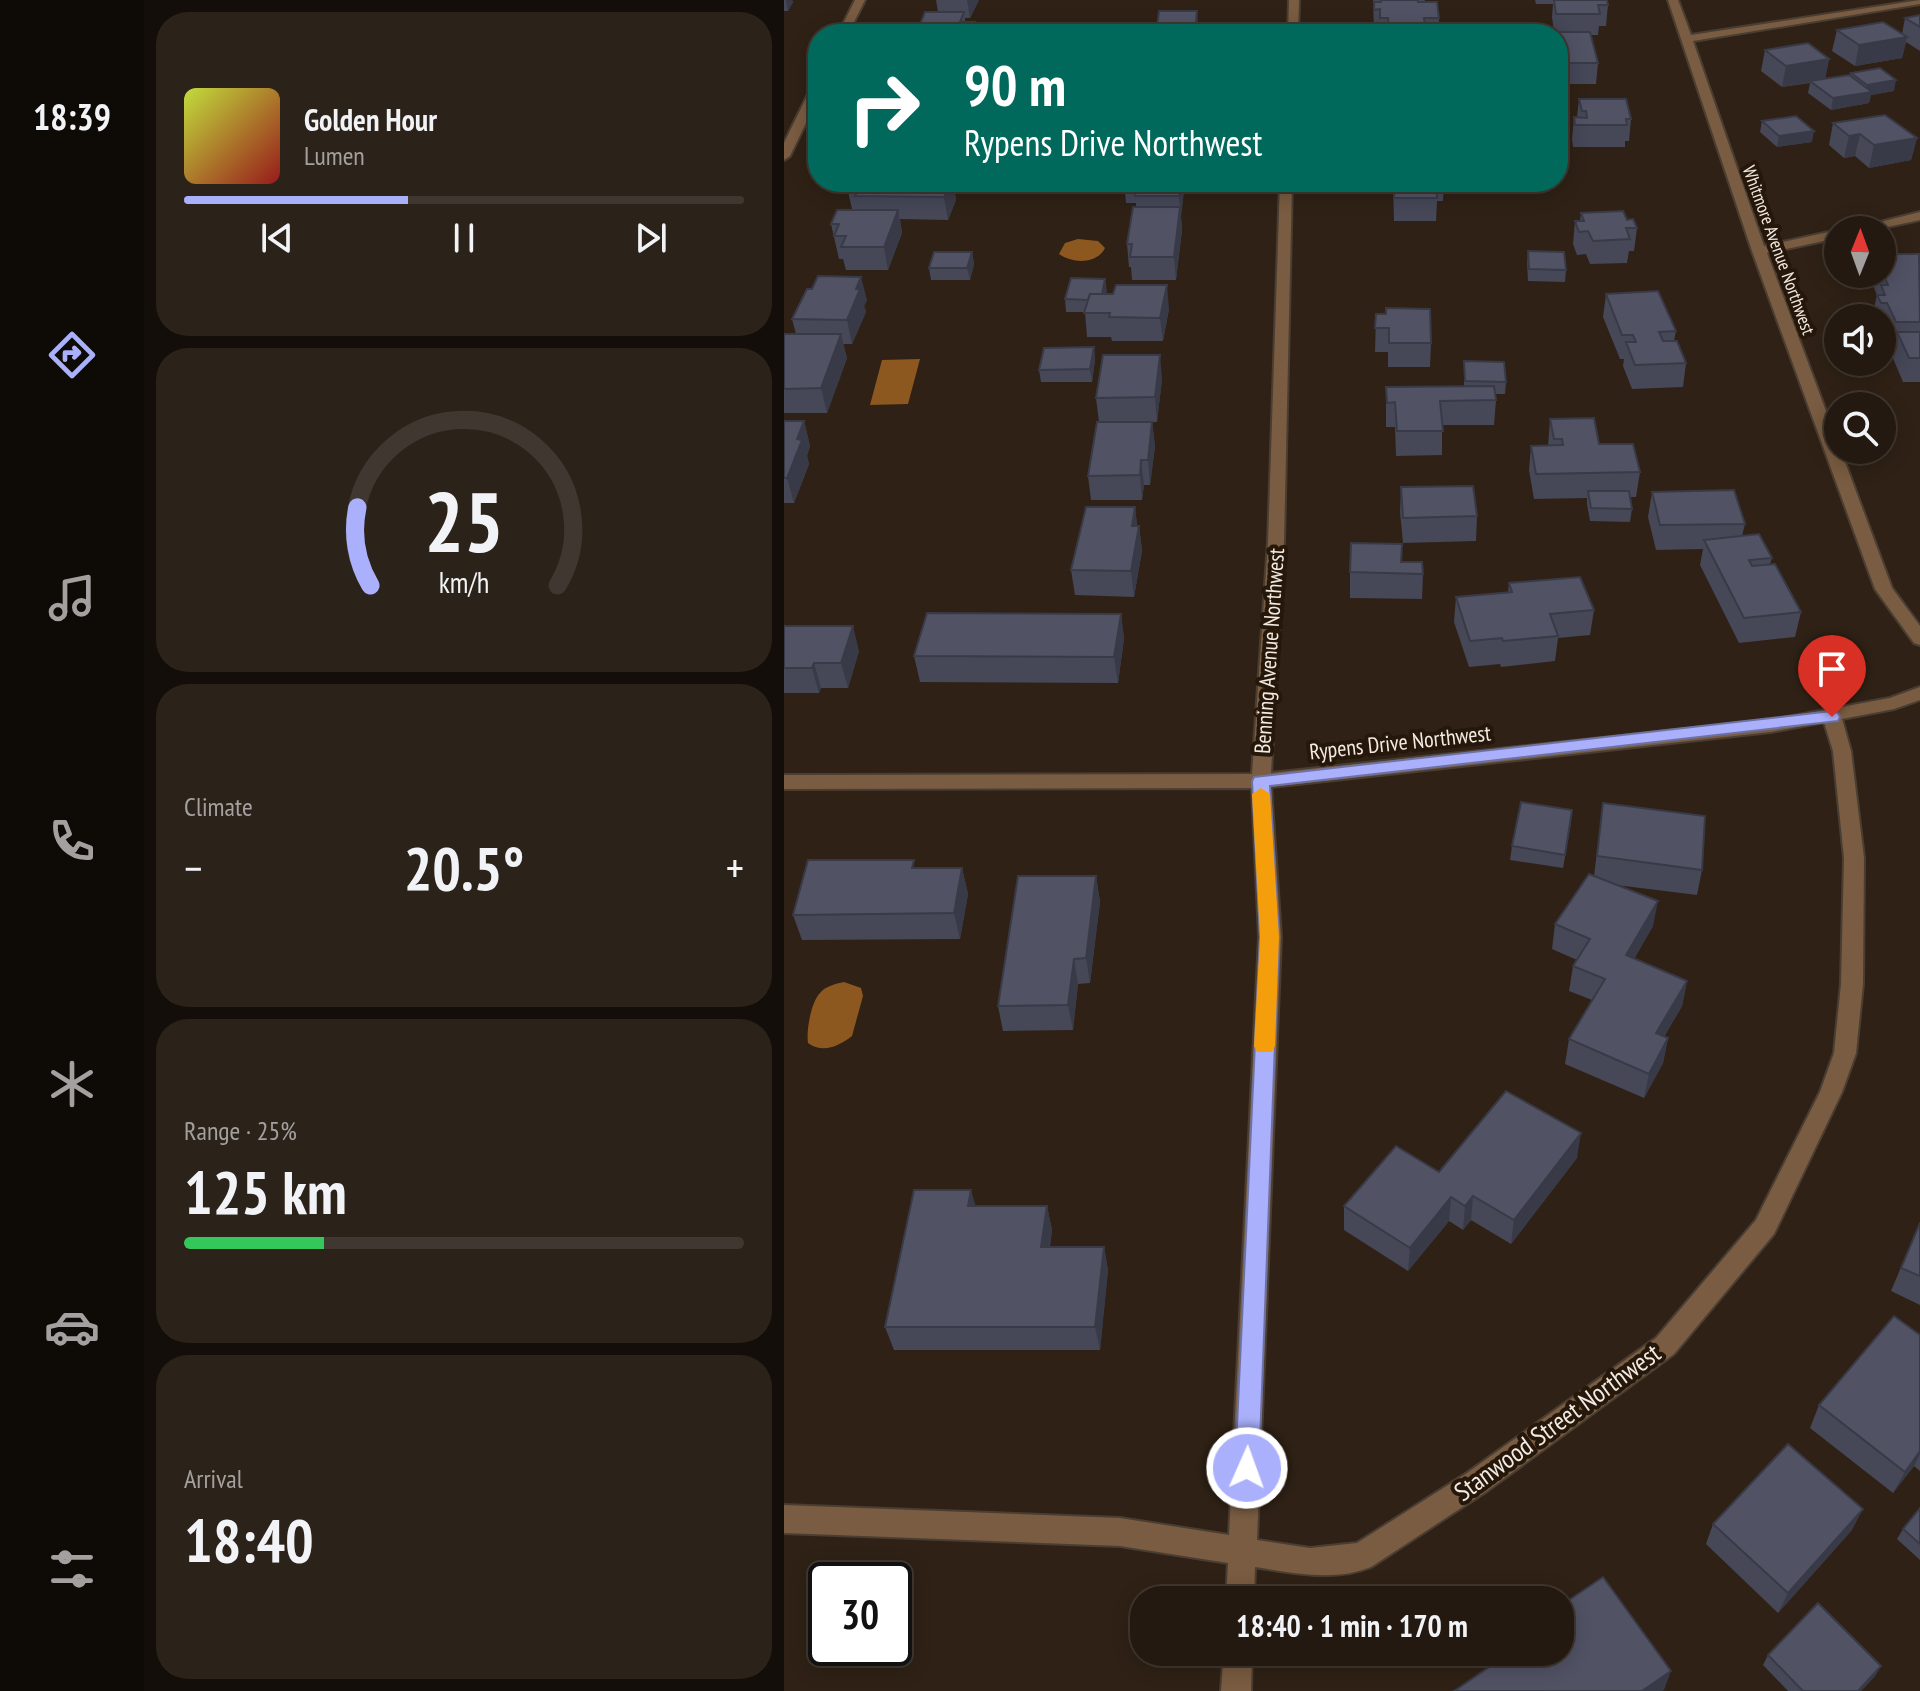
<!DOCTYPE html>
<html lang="en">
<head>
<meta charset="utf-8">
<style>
	body { margin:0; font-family:"PT Sans Narrow",sans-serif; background:#2b2219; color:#f1f3f6; height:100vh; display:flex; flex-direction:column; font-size:30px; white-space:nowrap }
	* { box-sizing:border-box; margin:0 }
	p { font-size:26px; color:#a3a09f }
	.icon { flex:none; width:44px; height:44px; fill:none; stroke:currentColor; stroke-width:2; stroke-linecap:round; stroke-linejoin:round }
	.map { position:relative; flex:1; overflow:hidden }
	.panel { display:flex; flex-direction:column; gap:12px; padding:12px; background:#130e09; width:640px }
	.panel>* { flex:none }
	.guide { position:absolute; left:24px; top:24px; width:760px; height:168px; border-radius:32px; box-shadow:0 4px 20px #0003,0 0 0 2px #403830; background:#00695c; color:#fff; overflow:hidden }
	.needle { width:52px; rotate:1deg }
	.controls { position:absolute; left:1040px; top:216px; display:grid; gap:16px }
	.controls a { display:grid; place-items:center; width:72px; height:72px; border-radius:50%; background:#231910; box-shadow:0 4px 20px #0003,0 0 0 2px #403830; font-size:40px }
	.speed { position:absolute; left:24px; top:1562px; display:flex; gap:16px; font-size:40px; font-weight:700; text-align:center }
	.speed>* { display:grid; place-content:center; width:104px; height:104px; border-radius:50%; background:#231910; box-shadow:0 4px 20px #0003,0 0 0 2px #403830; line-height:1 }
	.speed .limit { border:4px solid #111; border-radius:12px; background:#fff; color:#111 }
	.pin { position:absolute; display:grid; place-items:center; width:68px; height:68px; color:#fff; margin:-82px -34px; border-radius:50% 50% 50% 0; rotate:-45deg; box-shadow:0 0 8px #0007 }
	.pin .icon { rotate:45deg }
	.me { position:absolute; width:88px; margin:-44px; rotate:2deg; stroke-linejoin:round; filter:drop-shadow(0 0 6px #0008) }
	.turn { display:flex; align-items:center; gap:28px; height:168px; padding:0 24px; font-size:36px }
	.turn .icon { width:104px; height:104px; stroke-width:2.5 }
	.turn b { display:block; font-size:56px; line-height:68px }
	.big { font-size:60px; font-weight:600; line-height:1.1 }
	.panel .tile { flex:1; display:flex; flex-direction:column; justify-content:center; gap:12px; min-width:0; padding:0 28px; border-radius:32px; background:#2b2219 }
	.panel .dial { align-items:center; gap:0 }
	.dial svg { height:208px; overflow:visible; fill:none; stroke:#403830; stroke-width:7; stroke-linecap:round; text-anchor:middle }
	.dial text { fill:#f1f3f6; stroke:none }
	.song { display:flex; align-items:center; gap:24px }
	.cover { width:96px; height:96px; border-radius:12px; background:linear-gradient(135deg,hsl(70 70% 55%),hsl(0 70% 35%)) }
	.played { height:8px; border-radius:4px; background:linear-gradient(90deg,#aab0fb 40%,#403830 40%) }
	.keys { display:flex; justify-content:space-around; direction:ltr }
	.heat { display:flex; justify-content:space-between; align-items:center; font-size:44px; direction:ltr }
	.charge { height:12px; border-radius:6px; background:linear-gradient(90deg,#34c759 25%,#403830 0) }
	.trip { position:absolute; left:346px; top:1586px; width:444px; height:80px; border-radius:32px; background:#231910; box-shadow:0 4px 20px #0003,0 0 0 2px #403830; font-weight:600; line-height:80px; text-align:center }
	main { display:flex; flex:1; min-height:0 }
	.dock { display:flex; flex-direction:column; width:144px; justify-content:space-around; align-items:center; background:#0e0a06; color:#a3a09f }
	.dock .icon { width:56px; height:56px }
	.dock .current { color:#aab0fb }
	.dock b { font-size:36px; color:#f1f3f6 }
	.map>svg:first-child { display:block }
</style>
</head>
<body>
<main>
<nav class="dock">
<b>18:39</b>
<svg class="icon current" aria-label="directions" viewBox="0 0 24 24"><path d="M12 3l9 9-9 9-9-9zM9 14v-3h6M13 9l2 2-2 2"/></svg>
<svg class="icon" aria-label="music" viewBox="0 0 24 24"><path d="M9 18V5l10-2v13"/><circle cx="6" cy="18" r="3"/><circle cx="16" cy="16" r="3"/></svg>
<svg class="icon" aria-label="phone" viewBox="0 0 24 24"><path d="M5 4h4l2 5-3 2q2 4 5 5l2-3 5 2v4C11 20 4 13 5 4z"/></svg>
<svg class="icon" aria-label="climate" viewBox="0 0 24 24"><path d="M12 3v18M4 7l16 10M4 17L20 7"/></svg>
<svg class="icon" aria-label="car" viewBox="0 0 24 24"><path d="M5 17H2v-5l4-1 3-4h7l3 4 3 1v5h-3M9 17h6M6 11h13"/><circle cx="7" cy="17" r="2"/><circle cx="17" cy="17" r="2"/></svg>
<svg class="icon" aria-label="filters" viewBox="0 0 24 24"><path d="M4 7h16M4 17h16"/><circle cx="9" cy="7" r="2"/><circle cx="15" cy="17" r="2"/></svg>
</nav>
<section class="panel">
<div class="tile">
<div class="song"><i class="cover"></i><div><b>Golden Hour</b><p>Lumen</p></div></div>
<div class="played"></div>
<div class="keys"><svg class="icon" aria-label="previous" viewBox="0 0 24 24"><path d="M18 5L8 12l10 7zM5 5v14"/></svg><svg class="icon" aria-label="pause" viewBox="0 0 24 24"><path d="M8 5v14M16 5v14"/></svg><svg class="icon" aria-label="next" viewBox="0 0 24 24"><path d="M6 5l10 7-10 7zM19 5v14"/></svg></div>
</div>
<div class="tile dial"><svg viewBox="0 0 100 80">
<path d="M14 69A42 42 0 1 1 86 69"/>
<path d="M14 69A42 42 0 0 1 9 39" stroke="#aab0fb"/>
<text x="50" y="56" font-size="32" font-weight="700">25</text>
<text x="50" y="72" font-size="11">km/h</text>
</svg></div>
<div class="tile"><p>Climate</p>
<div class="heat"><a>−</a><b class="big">20.5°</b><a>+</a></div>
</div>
<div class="tile"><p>Range · 25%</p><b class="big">125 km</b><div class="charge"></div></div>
<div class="tile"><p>Arrival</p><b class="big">18:40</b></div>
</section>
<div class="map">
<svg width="1136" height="1691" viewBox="0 0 1136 1691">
	<rect width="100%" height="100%" fill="#2f2115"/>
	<g fill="#8d581f">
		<path d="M294,239L314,241L321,248C313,264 289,264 275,254L281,243Z"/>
		<polygon points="136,359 124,404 86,405 98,360"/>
		<path d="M60,982L77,988L79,996L68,1036C55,1046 39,1054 24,1043C22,1031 27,1002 36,993C42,986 51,984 60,982Z"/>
	</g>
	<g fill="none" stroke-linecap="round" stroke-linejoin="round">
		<g stroke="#4a3d32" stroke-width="4">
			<g id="minor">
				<polygon points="71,0 81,0 64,34 54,34"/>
				<polygon points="505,0 515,0 514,34 504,34"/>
				<polygon points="884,0 894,0 907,35 1136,0 1136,4 909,41 980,246 1054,230 1054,238 983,253 1108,588 1136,626 1136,645 1130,643 1091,589 968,251"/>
				<polygon points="34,83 34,98 6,156 0,160 0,143 28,86"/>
				<path d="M496,182H508L500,542L487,773L987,720L1106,698L1136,687V700L1110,709L1058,719L1067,751L1080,858L1079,984L1072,1053L1058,1092L990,1234L890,1354L703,1491L587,1567C551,1582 509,1573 471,1567L470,1600H442L444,1563L336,1546L0,1533V1505L336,1518L445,1535L475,937L468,788L0,789V775L468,774L484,542ZM1040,722L1049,751L1060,858L1057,984L1050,1053L1036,1092L972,1220L872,1338L683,1473L573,1543L526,1548L473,1540L497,937L487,787L987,732Z"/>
				<polygon points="1136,212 1136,220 1089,230 1064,230"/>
				<polygon points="440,1652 468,1652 467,1691 437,1691"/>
			</g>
		</g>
		<use href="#minor" fill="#795c41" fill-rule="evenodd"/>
	</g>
	<g fill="#464757">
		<polygon points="0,0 8,0 9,2 4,11 0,11"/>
		<polygon points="152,0 195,0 186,18 181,18 181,22 193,34 132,34 154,12"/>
		<polygon points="589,0 641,0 640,2 655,18 655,34 596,34 596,30 590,30"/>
		<polygon points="751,0 823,0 824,5 822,26 815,26 814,35 806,35 814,63 812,84 774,84 774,34 770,32 768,17 769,4 752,4"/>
		<polygon points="1136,15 1136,51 1122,42 1118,58 1071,66 1048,51 1053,30 1118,34 1121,18"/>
		<polygon points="981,50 1045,59 1041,79 1066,76 1067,73 1110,91 1087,95 1085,103 1047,110 1024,93 1026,83 998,87 977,71"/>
		<polygon points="795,99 847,119 845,141 841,141 841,147 789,147 788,139 790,117 793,117"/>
		<polygon points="978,121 1028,142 993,147 976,132"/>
		<polygon points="1049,123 1133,138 1127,160 1085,168 1071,156 1060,158 1045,145"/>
		<polygon points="169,182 172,200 164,220 116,219 118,233 104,270 62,270 59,259 55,259 47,224 74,210 68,209 63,187"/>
		<polygon points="340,182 401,182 397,216 398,230 392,280 348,280 347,267 345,267 343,244 352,207 352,203 342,203"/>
		<polygon points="609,182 660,182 659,201 653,201 652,221 610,221"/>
		<polygon points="797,213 843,220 853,228 850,251 845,251 843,263 806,264 802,254 793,255 789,244 791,221 796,221"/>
		<polygon points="744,251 782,270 781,282 744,281 743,263"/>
		<polygon points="188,252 190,264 186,280 147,280 145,268"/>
		<polygon points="1136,253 1136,382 1119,382 1108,356 1110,346 1106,346 1098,329 1098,318 1088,318 1093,295 1086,278 1087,274 1098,274 1098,254 1136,255"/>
		<polygon points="321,279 322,294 385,309 379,341 328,341 327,337 303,337 301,312 282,312 281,299"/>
		<polygon points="822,294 892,331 890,341 902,363 899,387 848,389 839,366 840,359 836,359 819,317"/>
		<polygon points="83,300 80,306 82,312 68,344 59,344 63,358 43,413 0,413 0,334 12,334 8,319"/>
		<polygon points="592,314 647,343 646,367 604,367 604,352 591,352"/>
		<polygon points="310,347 311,360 308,382 257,382 255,370"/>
		<polygon points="680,361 722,382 721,394 711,394 712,400 710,425 658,425 658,455 612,456 611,427 602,427 602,387 680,386"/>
		<polygon points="378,379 373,422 368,422 371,446 366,485 360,485 358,500 307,500 304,476 315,422 312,398"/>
		<polygon points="766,419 815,444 856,472 852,497 846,497 848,509 846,522 806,521 803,504 803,498 750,499 745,470 747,446 764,446"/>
		<polygon points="0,421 20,421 26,446 23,456 25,464 10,503 0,503"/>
		<polygon points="617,487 693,516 692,541 619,543 616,512"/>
		<polygon points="868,492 961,524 958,536 988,558 986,564 1017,612 1011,637 955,643 916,565 919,549 872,550 864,517"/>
		<polygon points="351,507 353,526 355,526 358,551 350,597 291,595 287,570"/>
		<polygon points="566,572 639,574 638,599 566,598"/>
		<polygon points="725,583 810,610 806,635 774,638 771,661 717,667 716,664 685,667 670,622 672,597 724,592"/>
		<polygon points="337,614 340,639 334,683 136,682 130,656"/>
		<polygon points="0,626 75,651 64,688 37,688 35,693 0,693"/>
		<polygon points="819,803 918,870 913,895 832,885 869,926 850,959 903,981 898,1006 880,1037 884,1038 879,1063 860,1098 781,1064 785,1039 808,1000 785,991 789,966 793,960 768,949 771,924 810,876"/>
		<polygon points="787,823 779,868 726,860 728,846"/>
		<polygon points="133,868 178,868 184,894 176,939 18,940 9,915"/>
		<polygon points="312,876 316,902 306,983 294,984 289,1030 219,1031 214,1006"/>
		<polygon points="793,1158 727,1244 687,1220 679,1230 665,1221 624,1271 560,1230 560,1206 655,1172"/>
		<polygon points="192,1206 263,1206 268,1230 266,1247 320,1247 324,1270 316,1350 110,1350 101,1327"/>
		<polygon points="1136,1222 1136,1305 1107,1291"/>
		<polygon points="1136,1335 1136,1471 1130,1466 1109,1493 1026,1428 1035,1405"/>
		<polygon points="1136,1508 1136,1560 1113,1539 1119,1529"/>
		<polygon points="929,1524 1068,1530 994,1613 922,1544"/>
		<polygon points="984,1655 1097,1666 1091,1676 1077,1691 1004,1691 979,1665"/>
	</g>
	<g fill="#393a47">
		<polygon points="2,0 8,0 9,2 4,11"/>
		<polygon points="183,0 195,0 186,18"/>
		<polygon points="413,11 415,34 411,34"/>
		<polygon points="191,22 193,34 187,34 187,33"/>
		<polygon points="1123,37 1118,58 1071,66 1075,45"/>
		<polygon points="1045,59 1041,80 998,87 1002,66"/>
		<polygon points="1112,80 1110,91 1087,95 1085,103 1047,110 1049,98 1081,93 1083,85"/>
		<polygon points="1030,131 1028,142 993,147 995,136"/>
		<polygon points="1076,134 1071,156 1060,158 1065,136"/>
		<polygon points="1133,138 1127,160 1085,168 1090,145"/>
		<polygon points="167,182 169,182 172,200 164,220 160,197"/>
		<polygon points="397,182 401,182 397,216 398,230 392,280 390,257 396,209 395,196"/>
		<polygon points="114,210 118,233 104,270 100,247"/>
		<polygon points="188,252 190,264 186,280 183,268"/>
		<polygon points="77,277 83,300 80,306 82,312 68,344 63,320"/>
		<polygon points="321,279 323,291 318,312 316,300"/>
		<polygon points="383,285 385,309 379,341 376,318"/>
		<polygon points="57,334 63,358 43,413 37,388"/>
		<polygon points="310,347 311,360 308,382 306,369"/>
		<polygon points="376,355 378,379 373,422 371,397"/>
		<polygon points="20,421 26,446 23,456 25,464 10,503 3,478 13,439"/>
		<polygon points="368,422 371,446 366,485 364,460"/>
		<polygon points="357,460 360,485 358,500 356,475"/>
		<polygon points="351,507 354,532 348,526"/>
		<polygon points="355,526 358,551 350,597 347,571"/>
		<polygon points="337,614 340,639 334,683 330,657"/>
		<polygon points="69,626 75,651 64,688 57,663"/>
		<polygon points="30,663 37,688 35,693 28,668"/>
		<polygon points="178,868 184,894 176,939 170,913"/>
		<polygon points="312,876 316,902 306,983 302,958"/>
		<polygon points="874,901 869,926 837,980 842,955"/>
		<polygon points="290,959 294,984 289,1030 284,1005"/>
		<polygon points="903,981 898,1006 867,1058 872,1033"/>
		<polygon points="884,1038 879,1063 860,1098 865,1074"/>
		<polygon points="797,1133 793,1158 727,1244 730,1220"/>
		<polygon points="187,1190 194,1214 184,1206"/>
		<polygon points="689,1196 687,1220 679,1230 681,1206"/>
		<polygon points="667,1197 665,1221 624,1271 626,1248"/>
		<polygon points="263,1206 268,1230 262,1270 257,1247"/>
		<polygon points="320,1247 324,1270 316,1350 311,1327"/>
		<polygon points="1136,1451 1136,1454 1130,1466 1109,1493 1121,1472"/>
		<polygon points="1079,1509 1068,1530 994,1613 1004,1593"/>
		<polygon points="1097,1666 1091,1676 1077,1691 1074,1691"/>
		<polygon points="887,1671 880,1690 878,1691 858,1691"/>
	</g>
	<g fill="#515365" stroke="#393a47" stroke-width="2">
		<polygon points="597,0 634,0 634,2 653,2 655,18 640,18 641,26 605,26 604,18 596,18 596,9 590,10 590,2 597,2"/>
		<polygon points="770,0 823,0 824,5 814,5 816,14 772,14"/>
		<polygon points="375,11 413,11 411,34 372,34"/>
		<polygon points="141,12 180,12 176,22 191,22 187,33 132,34"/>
		<polygon points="1136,15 1136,27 1121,18"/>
		<polygon points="1099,22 1123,37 1075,45 1053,30"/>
		<polygon points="715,27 757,27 758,34 716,34"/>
		<polygon points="766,32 806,32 814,63 775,63 774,58 774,34 766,34"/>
		<polygon points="1024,43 1045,59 1002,66 981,50"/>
		<polygon points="1096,68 1112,80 1083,85 1067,73"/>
		<polygon points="1065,75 1088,92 1049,98 1026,81"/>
		<polygon points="795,99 842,99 847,119 842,119 843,125 791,125 790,117 803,118 802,111 798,111"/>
		<polygon points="1101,115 1133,138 1090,145 1076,134 1065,136 1049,123"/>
		<polygon points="1012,116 1030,131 995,136 978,121"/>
		<polygon points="66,182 167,182 160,197 71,196 75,187 63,187"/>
		<polygon points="354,182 397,182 395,196 351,196"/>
		<polygon points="610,182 652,182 653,198 610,198"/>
		<polygon points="349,207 396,207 390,257 346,257 348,244 343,244"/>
		<polygon points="53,210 114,210 100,247 57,247 62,236 50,236 55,224 47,224"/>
		<polygon points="839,211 843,220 849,219 853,228 842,228 846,239 809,241 804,231 795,232 791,221 800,221 797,213"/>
		<polygon points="744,251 780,252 782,270 745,269"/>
		<polygon points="150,252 188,252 183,268 145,268"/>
		<polygon points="1098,254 1135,254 1136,322 1112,322 1103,303 1097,303 1093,295 1101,295 1097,285 1104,285 1098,271"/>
		<polygon points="34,276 77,277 72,289 76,289 63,320 8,319 23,289 28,289"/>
		<polygon points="287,278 321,279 318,294 306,294 304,300 281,299"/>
		<polygon points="332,285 383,285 376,318 325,317 326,313 300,313 306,294 329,294"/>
		<polygon points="874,291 892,331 875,332 879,341 893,341 902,363 851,365 842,342 852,342 849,335 838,335 822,294"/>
		<polygon points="602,308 646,309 647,343 605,343 605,328 591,328 592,314 602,314"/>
		<polygon points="1113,332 1136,332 1136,358 1125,358"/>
		<polygon points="0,334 57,334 37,388 0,389"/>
		<polygon points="310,347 306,369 255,370 260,348"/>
		<polygon points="319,355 376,355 371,397 312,398"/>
		<polygon points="680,361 720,362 722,382 681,381"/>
		<polygon points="710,386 712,400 656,401 659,431 613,431 611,402 603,403 602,387"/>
		<polygon points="810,418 815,444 849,444 856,472 752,474 747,446 779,445 778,439 770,439 766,419"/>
		<polygon points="0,421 20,421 13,439 18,440 3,478 0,478"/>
		<polygon points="313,422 368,422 364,460 357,460 356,475 304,476"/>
		<polygon points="689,486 693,516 619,518 617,487"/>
		<polygon points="950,490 961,524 876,525 868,492"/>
		<polygon points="804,491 845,491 848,509 807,508"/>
		<polygon points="302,507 351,507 348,526 355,526 347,571 287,570"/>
		<polygon points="975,534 988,558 965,560 968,566 991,564 1017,612 960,618 920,540"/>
		<polygon points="567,543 618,544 617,562 638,562 639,574 566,572"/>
		<polygon points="796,577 810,610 766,614 774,636 719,641 718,638 686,641 672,597 728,592 725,583"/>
		<polygon points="143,613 337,614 330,657 130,656"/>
		<polygon points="0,626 69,626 57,663 30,663 28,668 0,668"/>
		<polygon points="737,802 788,810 781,855 728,846"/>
		<polygon points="819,803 921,816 918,870 813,856"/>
		<polygon points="24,860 130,860 128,868 178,868 170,913 9,915"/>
		<polygon points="805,874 874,901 842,955 903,981 872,1033 884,1038 865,1074 785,1039 821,979 789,966 806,939 771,924"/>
		<polygon points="234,876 312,876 302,958 290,959 284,1005 214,1006"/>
		<polygon points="722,1091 797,1133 730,1220 689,1196 681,1206 667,1197 626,1248 560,1206 612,1146 655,1172"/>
		<polygon points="130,1190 187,1190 184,1206 263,1206 257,1247 320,1247 311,1327 101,1327"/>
		<polygon points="1136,1223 1136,1276 1117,1268"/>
		<polygon points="1110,1316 1136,1335 1136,1451 1121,1472 1035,1405"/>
		<polygon points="1004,1444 1079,1509 1004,1593 929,1524"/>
		<polygon points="1136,1508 1136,1544 1119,1529"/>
		<polygon points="819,1577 887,1671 858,1691 670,1691 727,1652 776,1652 776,1606"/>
		<polygon points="1034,1603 1097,1666 1074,1691 1019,1691 984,1655"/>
	</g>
	<polygon fill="#aab0fb" stroke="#6e72a3" stroke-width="2" points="1048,711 1054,713 1056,717 1054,721 486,786 495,937 475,1468 471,1477 463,1480 454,1477 451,1468 476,937 468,781 470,777"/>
	<polygon fill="#f59e0b" points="477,788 486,794 495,937 491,1046 488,1052 473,1052 470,1046 476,937 468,794"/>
	<g text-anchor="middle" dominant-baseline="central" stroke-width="8" stroke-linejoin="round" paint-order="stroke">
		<g font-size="18" fill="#f3eae2" stroke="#25180b">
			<text transform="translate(995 250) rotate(70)">Whitmore Avenue Northwest</text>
		</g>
		<g font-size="22" fill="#f3eae2" stroke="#25180b">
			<text transform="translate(485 651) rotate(-86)">Benning Avenue Northwest</text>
			<text transform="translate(616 742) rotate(-6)">Rypens Drive Northwest</text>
		</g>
		<g font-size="26" fill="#f3eae2" stroke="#25180b">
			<text transform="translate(773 1422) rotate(-36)">Stanwood Street Northwest</text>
		</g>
	</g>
</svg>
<div class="controls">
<a><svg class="needle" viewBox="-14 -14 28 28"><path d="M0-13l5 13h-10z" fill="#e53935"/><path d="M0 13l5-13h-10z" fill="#a3a09f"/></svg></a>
<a><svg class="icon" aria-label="sound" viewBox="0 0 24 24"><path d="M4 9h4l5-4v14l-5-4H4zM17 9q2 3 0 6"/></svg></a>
<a><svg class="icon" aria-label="search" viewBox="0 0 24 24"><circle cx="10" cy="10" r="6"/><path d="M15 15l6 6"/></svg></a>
</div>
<div class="speed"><div class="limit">30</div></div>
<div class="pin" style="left:1048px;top:717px;background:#d93025"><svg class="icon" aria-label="arrive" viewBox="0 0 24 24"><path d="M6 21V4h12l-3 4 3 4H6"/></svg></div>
<svg class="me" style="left:463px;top:1468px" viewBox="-20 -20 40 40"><circle r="17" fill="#aab0fb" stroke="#fff" stroke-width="3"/><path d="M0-11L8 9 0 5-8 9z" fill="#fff"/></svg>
<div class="trip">18:40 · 1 min · 170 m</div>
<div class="guide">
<div class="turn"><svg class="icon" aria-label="right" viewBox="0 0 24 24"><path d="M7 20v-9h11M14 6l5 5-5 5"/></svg><div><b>90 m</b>Rypens Drive Northwest</div></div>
</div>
</div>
</main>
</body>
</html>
